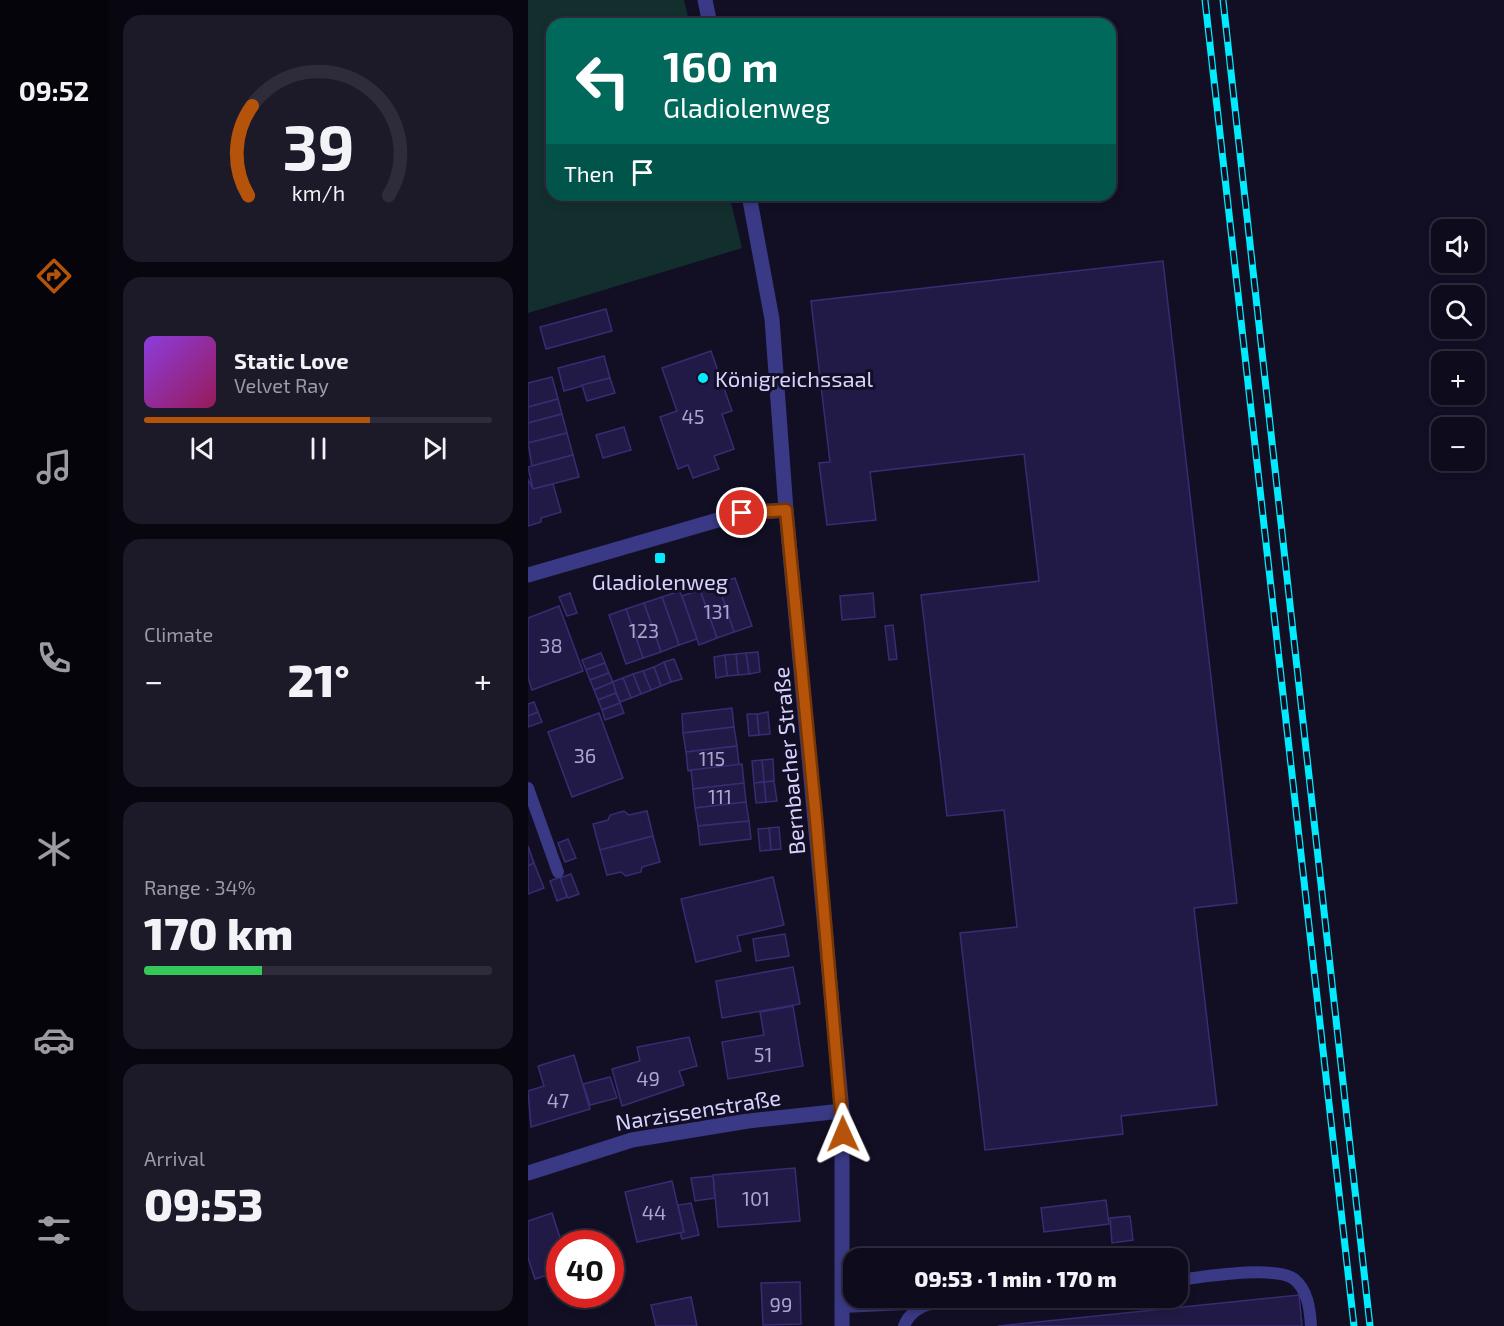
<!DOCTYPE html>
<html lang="en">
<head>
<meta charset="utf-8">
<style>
	body { margin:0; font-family:"Exo 2",sans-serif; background:#1c1929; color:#f1f3f6; height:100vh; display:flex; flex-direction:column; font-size:22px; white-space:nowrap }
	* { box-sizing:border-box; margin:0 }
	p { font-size:20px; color:#9b9ba3 }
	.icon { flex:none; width:33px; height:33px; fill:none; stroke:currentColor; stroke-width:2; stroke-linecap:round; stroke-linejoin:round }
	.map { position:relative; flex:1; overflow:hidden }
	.side { display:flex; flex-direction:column; gap:15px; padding:15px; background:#08060f; width:420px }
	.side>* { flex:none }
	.hud { position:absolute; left:18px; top:18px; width:570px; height:183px; border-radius:18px; box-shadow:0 3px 9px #0003,0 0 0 2px #2e2b3b; background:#00695c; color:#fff; overflow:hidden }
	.fabs { position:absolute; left:903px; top:219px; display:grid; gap:12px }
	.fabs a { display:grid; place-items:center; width:54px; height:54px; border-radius:12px; background:#0e0b1c; box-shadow:0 3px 9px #0003,0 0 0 2px #2e2b3b; font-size:30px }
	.speed { position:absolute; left:18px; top:1230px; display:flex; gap:12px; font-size:30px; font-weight:700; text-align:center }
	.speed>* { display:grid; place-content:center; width:78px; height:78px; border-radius:50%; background:#0e0b1c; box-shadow:0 3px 9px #0003,0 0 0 2px #2e2b3b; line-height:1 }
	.speed .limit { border:9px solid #d22; background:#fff; color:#111 }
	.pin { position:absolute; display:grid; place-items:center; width:51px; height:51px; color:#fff; margin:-26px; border:3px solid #fff; border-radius:50%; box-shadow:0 2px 6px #0007 }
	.me { position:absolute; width:66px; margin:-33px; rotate:359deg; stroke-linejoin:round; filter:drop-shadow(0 0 4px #0008) }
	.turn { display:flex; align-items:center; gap:21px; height:126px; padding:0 18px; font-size:27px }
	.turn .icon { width:78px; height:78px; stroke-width:2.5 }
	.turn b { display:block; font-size:42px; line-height:51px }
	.then { display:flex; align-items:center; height:57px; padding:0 18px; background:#0003; gap:12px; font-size:22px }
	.big { font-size:45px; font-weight:800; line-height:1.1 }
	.side .card { flex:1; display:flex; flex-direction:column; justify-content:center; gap:9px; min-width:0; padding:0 21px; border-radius:18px; background:#1c1929 }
	.side .dial { align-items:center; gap:0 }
	.dial svg { height:156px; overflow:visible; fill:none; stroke:#2e2b3b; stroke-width:7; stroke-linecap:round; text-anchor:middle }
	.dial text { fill:#f1f3f6; stroke:none }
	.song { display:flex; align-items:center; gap:18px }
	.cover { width:72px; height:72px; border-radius:9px; background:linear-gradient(135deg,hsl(270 70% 55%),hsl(330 70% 35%)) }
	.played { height:6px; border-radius:3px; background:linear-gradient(90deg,#b45309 65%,#2e2b3b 65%) }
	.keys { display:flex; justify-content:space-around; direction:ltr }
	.heat { display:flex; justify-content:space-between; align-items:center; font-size:33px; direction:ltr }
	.charge { height:9px; border-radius:4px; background:linear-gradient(90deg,#34c759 34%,#2e2b3b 0) }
	.trip { position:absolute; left:315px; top:1248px; width:345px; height:60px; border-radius:18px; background:#0e0b1c; box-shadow:0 3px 9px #0003,0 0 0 2px #2e2b3b; font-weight:800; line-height:60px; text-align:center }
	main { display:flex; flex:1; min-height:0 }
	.tab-bar { display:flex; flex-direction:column; width:108px; justify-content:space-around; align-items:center; background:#06040b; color:#9b9ba3 }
	.tab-bar .icon { width:42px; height:42px }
	.tab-bar .selected { color:#b45309 }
	.tab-bar b { font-size:27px; color:#f1f3f6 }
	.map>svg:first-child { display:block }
</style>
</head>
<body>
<main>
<nav class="tab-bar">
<b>09:52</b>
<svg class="icon selected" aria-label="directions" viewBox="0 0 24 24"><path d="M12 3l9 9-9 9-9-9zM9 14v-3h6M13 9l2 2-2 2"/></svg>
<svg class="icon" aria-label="music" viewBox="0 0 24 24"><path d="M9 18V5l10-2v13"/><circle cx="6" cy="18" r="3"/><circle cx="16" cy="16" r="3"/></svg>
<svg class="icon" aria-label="phone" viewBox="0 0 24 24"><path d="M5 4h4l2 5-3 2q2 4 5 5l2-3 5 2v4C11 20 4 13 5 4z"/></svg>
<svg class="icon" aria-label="climate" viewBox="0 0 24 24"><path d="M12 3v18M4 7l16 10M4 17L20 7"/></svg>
<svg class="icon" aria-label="car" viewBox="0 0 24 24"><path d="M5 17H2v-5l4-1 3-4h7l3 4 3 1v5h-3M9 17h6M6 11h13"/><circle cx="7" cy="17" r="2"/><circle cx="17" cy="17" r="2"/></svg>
<svg class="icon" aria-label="filters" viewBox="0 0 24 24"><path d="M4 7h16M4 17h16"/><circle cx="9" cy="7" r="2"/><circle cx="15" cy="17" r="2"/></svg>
</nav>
<section class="side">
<div class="card dial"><svg viewBox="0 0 100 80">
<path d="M14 69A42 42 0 1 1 86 69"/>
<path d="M14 69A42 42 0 0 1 16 23" stroke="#b45309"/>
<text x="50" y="56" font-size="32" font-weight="700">39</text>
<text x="50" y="72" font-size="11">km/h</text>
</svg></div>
<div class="card">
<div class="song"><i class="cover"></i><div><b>Static Love</b><p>Velvet Ray</p></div></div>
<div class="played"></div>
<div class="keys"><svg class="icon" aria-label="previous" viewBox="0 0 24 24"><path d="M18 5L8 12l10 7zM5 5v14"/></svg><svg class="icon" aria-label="pause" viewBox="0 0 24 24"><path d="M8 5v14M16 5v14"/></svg><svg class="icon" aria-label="next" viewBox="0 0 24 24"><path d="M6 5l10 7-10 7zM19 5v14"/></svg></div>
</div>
<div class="card"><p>Climate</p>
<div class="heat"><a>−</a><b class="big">21°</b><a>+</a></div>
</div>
<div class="card"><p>Range · 34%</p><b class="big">170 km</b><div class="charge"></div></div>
<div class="card"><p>Arrival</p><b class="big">09:53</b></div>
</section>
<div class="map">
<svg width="976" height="1326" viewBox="0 0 976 1326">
	<rect width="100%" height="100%" fill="#120f25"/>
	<polygon fill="#122f2e" points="0,0 156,0 162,24 24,24 24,195 201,195 214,248 0,313"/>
	<g fill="#221a46" stroke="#382c73" stroke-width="1.5">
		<polygon points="635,261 709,903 666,908 689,1105 593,1116 595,1134 457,1150 432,933 489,927 476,810 419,816 393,595 511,581 496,454 342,472 348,520 299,525 291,463 302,462 283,301"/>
		<polygon points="78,309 84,331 18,349 12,327"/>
		<polygon points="183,351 204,411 194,414 206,449 186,456 191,469 165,478 160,465 150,469 132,417 149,411 134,368"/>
		<polygon points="76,356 82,378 36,391 30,368"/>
		<polygon points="24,377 30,399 0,407 0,383"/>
		<polygon points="82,378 87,393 59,401 54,385"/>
		<polygon points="30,399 34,414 0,423 0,407"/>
		<polygon points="34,414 39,433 0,443 0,423"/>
		<polygon points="96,427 103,450 75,458 68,435"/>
		<polygon points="39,433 45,455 4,466 0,443"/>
		<polygon points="45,455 51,477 5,489 0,467"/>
		<polygon points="0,479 5,489 25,484 33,512 13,518 13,522 0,526"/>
		<polygon points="207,578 224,626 206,632 190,584"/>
		<polygon points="190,584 206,632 189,638 172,590"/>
		<polygon points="172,590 189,638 171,645 154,596"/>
		<polygon points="152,591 169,639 151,645 134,597"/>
		<polygon points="42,593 49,613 39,616 31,597"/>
		<polygon points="345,593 347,617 314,620 312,596"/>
		<polygon points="134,597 151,645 133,652 116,603"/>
		<polygon points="116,603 133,652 115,658 98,609"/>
		<polygon points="31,606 55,671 4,690 0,678 0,618"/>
		<polygon points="98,609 115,658 98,664 81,615"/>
		<polygon points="365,625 369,659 361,660 357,626"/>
		<polygon points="230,652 232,672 221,674 218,653"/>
		<polygon points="73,653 77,663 58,670 54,660"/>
		<polygon points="218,653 221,674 210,675 208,654"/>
		<polygon points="208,654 210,675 199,676 197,655"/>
		<polygon points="197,655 199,676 188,678 186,657"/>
		<polygon points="146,659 154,679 143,682 136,662"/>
		<polygon points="136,662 143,682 133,686 126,667"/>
		<polygon points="77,663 81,673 62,680 58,670"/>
		<polygon points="126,667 133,686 123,690 115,671"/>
		<polygon points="115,671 123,690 113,694 105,674"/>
		<polygon points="81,673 85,682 66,690 62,680"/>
		<polygon points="105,674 113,694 103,698 95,678"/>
		<polygon points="95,678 103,698 92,702 84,682"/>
		<polygon points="85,682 88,693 70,700 66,690"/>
		<polygon points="88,693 92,703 74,710 70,700"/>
		<polygon points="6,702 10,712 0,716 0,704"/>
		<polygon points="92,703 96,713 77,720 74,710"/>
		<polygon points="204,708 206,727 155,733 154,714"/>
		<polygon points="10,712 14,722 0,727 0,716"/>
		<polygon points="240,712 242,734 231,735 229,714"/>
		<polygon points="71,713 95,778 44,797 20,732"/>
		<polygon points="219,714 229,714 231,735 221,736"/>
		<polygon points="206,727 209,746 158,752 155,733"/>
		<polygon points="209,746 211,765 160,771 158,752"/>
		<polygon points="245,759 246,781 236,782 234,760"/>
		<polygon points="234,760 236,782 226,783 224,761"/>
		<polygon points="214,764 216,783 165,789 163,770"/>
		<polygon points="246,781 249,801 238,802 236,782"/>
		<polygon points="236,782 238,802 228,803 226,783"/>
		<polygon points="216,783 218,802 167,808 165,789"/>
		<polygon points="218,802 221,821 170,826 167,808"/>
		<polygon points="96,811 101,815 119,811 125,836 72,850 65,824 80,820 82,815"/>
		<polygon points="221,821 223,839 172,845 170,826"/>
		<polygon points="251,827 253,849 243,850 241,828"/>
		<polygon points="241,828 243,850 232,851 230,829"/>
		<polygon points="125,836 132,862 114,867 113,872 98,876 93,872 79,875 72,850"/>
		<polygon points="40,839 48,858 37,862 30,843"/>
		<polygon points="0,846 6,863 0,866"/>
		<polygon points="6,863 16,888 0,894 0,866"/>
		<polygon points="43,874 51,894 40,898 32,878"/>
		<polygon points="32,877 39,897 29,901 22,881"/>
		<polygon points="245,877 256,925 209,936 213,951 168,962 153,899"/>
		<polygon points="257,934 261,956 228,961 225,939"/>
		<polygon points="265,967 272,1004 194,1018 188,981"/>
		<polygon points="265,1006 275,1066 200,1079 194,1042 236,1035 232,1012"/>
		<polygon points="161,1037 169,1066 151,1071 156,1085 94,1106 84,1069 112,1061 109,1047"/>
		<polygon points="46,1055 62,1109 3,1127 0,1091 16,1086 10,1066"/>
		<polygon points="82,1077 89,1098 62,1105 55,1084"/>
		<polygon points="267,1168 272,1221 190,1227 185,1175"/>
		<polygon points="185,1176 187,1198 167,1201 163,1178"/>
		<polygon points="144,1181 156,1232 109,1242 97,1192"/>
		<polygon points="578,1200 581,1224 516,1232 513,1208"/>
		<polygon points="163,1203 171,1235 154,1239 152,1233 156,1232 150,1205"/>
		<polygon points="24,1213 34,1244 32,1244 32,1271 7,1279 0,1258 0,1221"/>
		<polygon points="602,1216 605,1240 584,1243 582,1218"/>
		<polygon points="272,1282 273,1324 235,1325 233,1283"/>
		<polygon points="771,1295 774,1326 470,1326"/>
		<polygon points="163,1297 169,1326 128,1326 123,1305"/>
	</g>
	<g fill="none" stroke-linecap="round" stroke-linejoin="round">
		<g stroke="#3a3985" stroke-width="12">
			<polyline points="0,788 30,872"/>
			<path d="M650,1280C675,1277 746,1265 766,1279C780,1290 782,1310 783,1326"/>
			<polyline points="315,1307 399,1303"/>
			<path d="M376,1326C387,1296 432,1300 458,1298"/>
		</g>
		<g stroke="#3a3985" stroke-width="15">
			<polyline points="0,575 214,513 258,510"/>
			<polyline points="0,1173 104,1140 220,1121 314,1111"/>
		</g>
		<g stroke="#3a3985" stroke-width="15">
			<polyline points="177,0 182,24"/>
			<polyline points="221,195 244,319 258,510 314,1111 314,1326"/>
		</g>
		<g stroke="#00ebfe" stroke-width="7">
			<g id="rail">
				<polyline points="677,0 826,1326"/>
				<polyline points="695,0 842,1326"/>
			</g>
		</g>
		<use href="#rail" stroke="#120f25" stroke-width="4.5" stroke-dasharray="14" stroke-linecap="butt"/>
	</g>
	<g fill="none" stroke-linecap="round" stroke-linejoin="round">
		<g stroke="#753606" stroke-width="15">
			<polyline id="route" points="214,513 258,510 288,819 315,1134"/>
		</g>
		<use href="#route" stroke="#b45309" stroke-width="10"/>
	</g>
	<g fill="#00ebfe" stroke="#120f25" stroke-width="2">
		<circle cx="175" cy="378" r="6"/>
		<rect x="126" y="552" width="12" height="12" rx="3"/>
	</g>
	<g text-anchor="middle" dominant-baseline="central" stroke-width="6" stroke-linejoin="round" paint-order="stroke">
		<g font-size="20" fill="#aaa5d1">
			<text x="165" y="416">45</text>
			<text x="189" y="611">131</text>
			<text x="116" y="630">123</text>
			<text x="23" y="645">38</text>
			<text x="57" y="755">36</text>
			<text x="184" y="758">115</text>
			<text x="192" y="796">111</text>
			<text x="235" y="1054">51</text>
			<text x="120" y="1078">49</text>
			<text x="30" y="1100">47</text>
			<text x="228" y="1198">101</text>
			<text x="126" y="1212">44</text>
			<text x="253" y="1304">99</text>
		</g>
		<g font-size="22" fill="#d7d3ff" stroke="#120f25" text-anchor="start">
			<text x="187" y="378">Königreichssaal</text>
			<text x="132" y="581" text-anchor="middle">Gladiolenweg</text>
		</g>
		<g font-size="22" fill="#d7d3ff" stroke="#120f25">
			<text transform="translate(260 761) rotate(-95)">Bernbacher Straße</text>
			<text transform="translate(170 1109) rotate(-9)">Narzissenstraße</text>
		</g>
	</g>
</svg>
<div class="fabs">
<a><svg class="icon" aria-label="sound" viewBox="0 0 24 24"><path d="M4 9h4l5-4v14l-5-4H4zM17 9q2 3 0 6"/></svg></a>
<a><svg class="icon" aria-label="search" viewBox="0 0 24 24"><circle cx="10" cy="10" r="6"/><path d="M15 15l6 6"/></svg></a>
<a>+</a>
<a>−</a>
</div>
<div class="speed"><div class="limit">40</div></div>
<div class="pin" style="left:214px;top:513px;background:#d93025"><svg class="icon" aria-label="arrive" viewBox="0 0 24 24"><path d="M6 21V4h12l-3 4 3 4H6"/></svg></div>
<svg class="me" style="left:315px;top:1134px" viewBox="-20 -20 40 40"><path d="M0-17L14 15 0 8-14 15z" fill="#b45309" stroke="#fff" stroke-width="4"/></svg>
<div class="trip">09:53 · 1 min · 170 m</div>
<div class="hud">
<div class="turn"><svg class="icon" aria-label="left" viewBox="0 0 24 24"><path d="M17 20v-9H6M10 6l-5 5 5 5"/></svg><div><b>160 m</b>Gladiolenweg</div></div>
<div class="then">Then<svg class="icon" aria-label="arrive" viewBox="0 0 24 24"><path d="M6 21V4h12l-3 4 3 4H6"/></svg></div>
</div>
</div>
</main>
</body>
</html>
